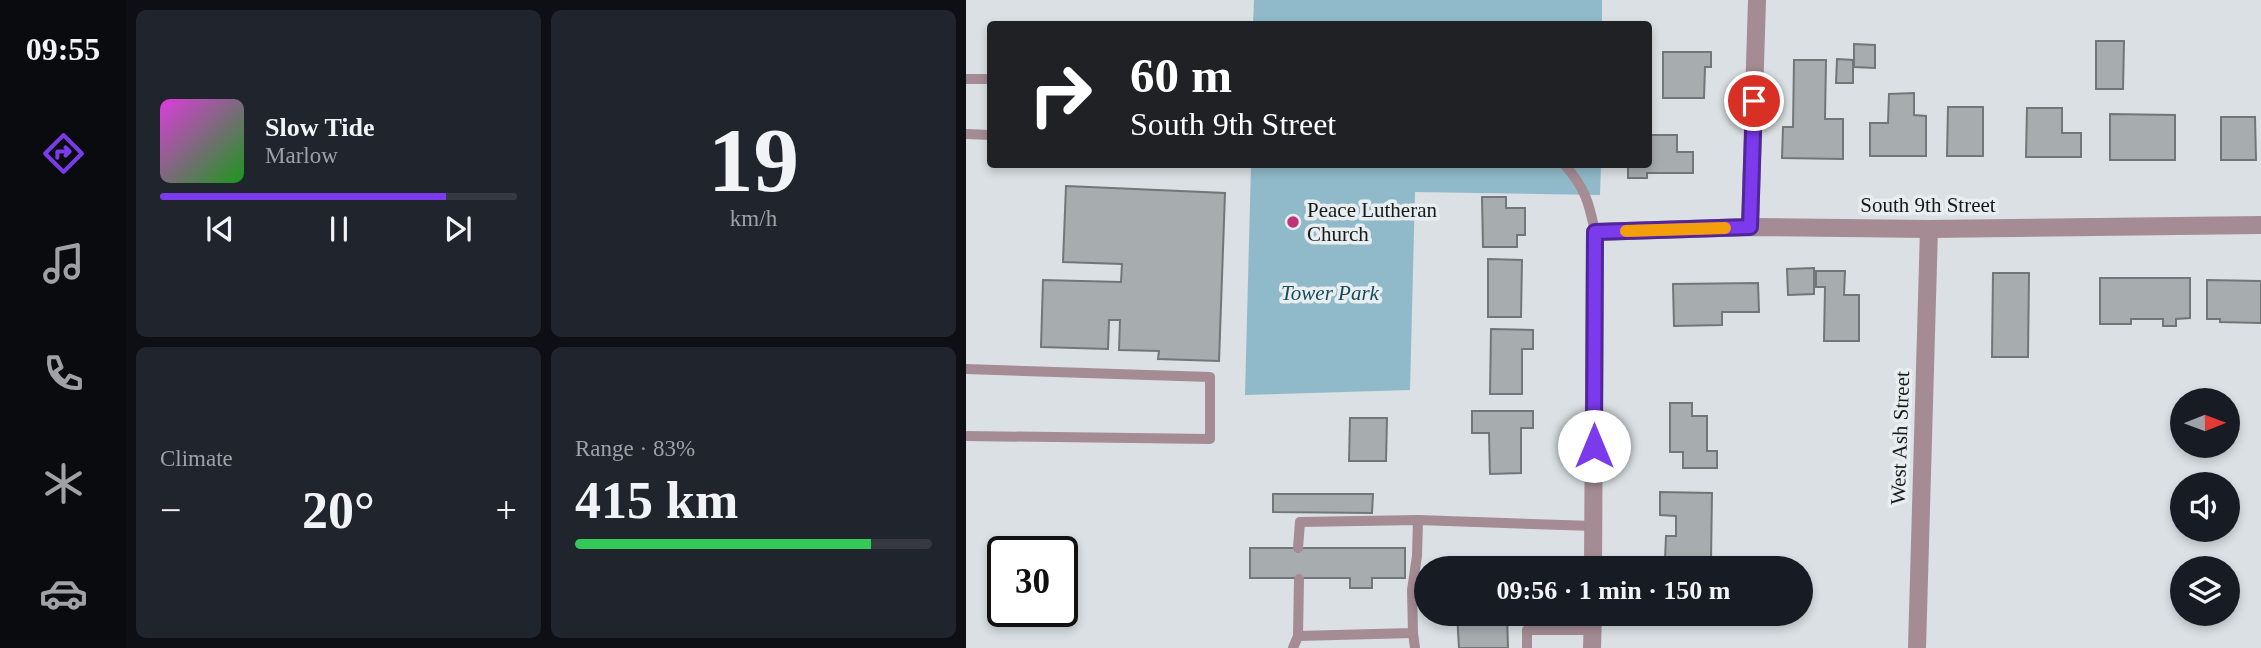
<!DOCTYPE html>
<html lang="en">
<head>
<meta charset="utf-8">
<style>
	body { margin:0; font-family:"Times New Roman",serif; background:#20242c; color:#f1f3f6; height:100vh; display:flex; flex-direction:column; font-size:26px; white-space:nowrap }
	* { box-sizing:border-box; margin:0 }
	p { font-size:23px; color:#9ea1a6 }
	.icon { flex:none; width:38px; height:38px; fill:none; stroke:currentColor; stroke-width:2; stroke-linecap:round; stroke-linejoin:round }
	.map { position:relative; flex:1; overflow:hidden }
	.drawer { display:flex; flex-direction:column; gap:10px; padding:10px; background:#0d0f14; width:840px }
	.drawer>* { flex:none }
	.banner { position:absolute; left:21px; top:21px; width:665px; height:147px; border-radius:7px; box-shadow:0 4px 10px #0003; background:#202124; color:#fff; overflow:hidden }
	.needle { width:46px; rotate:89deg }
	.tools { position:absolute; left:1204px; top:388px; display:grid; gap:14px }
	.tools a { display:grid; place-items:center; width:70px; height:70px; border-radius:50%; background:#171b24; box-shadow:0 4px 10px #0003; font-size:35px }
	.speed { position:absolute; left:21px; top:536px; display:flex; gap:14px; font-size:35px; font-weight:700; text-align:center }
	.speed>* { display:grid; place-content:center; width:91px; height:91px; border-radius:50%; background:#171b24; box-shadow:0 4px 10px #0003; line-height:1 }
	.speed .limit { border:4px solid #111; border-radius:10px; background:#fff; color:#111 }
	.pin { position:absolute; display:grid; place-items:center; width:60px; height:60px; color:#fff; margin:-30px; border:4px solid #fff; border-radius:50%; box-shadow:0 2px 7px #0007 }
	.me { position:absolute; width:77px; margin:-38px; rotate:0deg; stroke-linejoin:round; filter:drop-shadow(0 0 5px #0008) }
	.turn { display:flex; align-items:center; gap:24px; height:147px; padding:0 28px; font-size:32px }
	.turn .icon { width:91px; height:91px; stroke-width:2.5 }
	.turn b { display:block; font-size:49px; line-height:60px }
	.big { font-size:52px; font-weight:600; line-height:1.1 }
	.drawer .widget { flex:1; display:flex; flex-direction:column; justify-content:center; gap:10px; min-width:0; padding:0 24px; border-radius:10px; background:#20242c }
	.drawer .dial { align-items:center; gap:0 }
	.dial b { font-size:91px; line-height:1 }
	.song { display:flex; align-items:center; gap:21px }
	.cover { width:84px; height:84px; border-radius:10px; background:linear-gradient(135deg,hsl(300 70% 55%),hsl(120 70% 35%)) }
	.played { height:7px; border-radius:4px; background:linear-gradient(90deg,#7c3aed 80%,#363941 80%) }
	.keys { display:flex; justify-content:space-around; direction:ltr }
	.heat { display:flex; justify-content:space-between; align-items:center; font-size:38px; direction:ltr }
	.charge { height:10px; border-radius:5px; background:linear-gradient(90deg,#34c759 83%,#363941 0) }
	.drawer .tiles { flex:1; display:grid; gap:10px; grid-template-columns:repeat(2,1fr) }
	.trip { position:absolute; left:448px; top:556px; width:399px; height:70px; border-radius:35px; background:#171b24; box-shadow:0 4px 10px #0003; font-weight:600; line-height:70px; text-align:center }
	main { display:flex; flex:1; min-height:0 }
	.menu { display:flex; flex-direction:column; width:126px; justify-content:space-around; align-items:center; background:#090b0e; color:#9ea1a6 }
	.menu .icon { width:49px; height:49px }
	.menu .on { color:#7c3aed }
	.menu b { font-size:32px; color:#f1f3f6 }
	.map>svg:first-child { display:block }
</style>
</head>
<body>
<main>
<nav class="menu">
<b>09:55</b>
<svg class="icon on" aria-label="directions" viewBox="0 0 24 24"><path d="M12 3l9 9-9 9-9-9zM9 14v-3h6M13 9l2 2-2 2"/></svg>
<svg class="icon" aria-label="music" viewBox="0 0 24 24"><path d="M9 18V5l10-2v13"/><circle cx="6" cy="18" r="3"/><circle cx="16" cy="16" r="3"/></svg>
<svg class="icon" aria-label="phone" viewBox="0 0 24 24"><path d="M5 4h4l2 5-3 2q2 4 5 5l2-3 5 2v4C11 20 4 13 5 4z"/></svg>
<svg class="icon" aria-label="climate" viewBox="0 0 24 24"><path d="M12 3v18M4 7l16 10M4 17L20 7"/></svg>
<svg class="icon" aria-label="car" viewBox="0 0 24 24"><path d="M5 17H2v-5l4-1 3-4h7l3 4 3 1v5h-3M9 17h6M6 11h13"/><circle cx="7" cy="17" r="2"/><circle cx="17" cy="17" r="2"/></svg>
</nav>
<section class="drawer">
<div class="tiles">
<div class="widget">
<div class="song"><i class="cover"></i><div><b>Slow Tide</b><p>Marlow</p></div></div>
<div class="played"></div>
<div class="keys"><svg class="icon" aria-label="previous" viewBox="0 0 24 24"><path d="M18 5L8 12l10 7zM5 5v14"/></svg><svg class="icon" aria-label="pause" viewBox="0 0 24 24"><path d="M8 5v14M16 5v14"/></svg><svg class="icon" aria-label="next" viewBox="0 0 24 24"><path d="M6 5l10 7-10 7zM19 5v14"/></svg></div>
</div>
<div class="widget dial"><b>19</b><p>km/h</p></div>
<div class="widget"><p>Climate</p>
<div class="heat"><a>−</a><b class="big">20°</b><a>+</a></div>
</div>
<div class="widget"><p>Range · 83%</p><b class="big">415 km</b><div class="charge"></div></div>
</div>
</section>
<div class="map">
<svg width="1295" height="648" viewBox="0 0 1295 648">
	<rect width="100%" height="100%" fill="#dae0e3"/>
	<g fill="#90bac9">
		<polygon points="288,0 636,0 636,24 287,24"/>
		<polygon points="285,165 635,165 634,195 449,192 444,390 279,395"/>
	</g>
	<g fill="#a7adaf" stroke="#717678" stroke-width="2">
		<polygon points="1130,41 1158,41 1157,89 1130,89"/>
		<polygon points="888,44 909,45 909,68 888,67"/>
		<polygon points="697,52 745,52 745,67 739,67 738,98 697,98"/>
		<polygon points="871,59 887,60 887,83 870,83"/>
		<polygon points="828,60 860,60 859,119 877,119 877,159 816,158 817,127 827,127"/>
		<polygon points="948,93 948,115 960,116 960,156 904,156 904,123 922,123 923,94"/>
		<polygon points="982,107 1017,107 1017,156 981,156"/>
		<polygon points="1061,108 1096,108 1096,133 1115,133 1115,157 1060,157"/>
		<polygon points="1144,114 1209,115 1209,160 1144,160"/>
		<polygon points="1255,117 1289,117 1290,160 1255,160"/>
		<polygon points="682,135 711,135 711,152 727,152 727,173 681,173 681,178 662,178 662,164 682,164"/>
		<polygon points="100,186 259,193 253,361 192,359 193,351 153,350 154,320 143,320 142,349 75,347 77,280 155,282 156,264 97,262"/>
		<polygon points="516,197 540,197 540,208 559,208 559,235 551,235 551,247 517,247"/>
		<polygon points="522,259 556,260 555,317 522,317"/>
		<polygon points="848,268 848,294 822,295 821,269"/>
		<polygon points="850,271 879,271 878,295 893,295 893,341 858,341 859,287 850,287"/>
		<polygon points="1027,273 1063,273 1062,357 1026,357"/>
		<polygon points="1134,278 1224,278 1224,318 1210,319 1210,326 1197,326 1197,319 1165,319 1165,324 1134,324"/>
		<polygon points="1241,280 1295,281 1295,323 1254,322 1254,319 1241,319"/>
		<polygon points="792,283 793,312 756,312 756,325 708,326 707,284"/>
		<polygon points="525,329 567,330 567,349 556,349 556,394 524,394"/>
		<polygon points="704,403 726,403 726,416 741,416 741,451 751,451 751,468 717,468 717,452 704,452"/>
		<polygon points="506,411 567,411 567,428 555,428 555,473 524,474 523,433 506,433"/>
		<polygon points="384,418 421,418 420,461 383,461"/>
		<polygon points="694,492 746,493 745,560 699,559 700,536 710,536 710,516 694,515"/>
		<polygon points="307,494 407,494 406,513 307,512"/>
		<polygon points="284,548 439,548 439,578 406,578 406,588 384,588 384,578 284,578"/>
		<polygon points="491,614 541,614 542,648 493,648"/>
	</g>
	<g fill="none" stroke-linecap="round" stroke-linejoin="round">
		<g stroke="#a48b94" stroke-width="10">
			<polyline points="0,79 24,79"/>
			<polyline points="0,134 24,135"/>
			<path d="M598,164C619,188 623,202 629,232"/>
			<polyline points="0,369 244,377 244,439 0,436"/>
			<polyline points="452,520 627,526"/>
			<polyline points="447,633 449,648"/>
			<polyline points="332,636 447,633 446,590 451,556 452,520 334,522 332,548"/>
			<polyline points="327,648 332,636 333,579"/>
			<polyline points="561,648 561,630 626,630"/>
		</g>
		<g stroke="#a48b94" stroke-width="18">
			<polyline points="784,227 791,0"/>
			<polyline points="627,569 629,232 784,227 963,229 1295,225"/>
			<polyline points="626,648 627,614"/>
			<polyline points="951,648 963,229"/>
		</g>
	</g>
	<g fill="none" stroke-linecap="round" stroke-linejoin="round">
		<g stroke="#51269a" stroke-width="18">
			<polyline id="route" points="628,446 629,232 784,227 788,101"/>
		</g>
		<use href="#route" stroke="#7c3aed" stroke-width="12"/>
		<polyline stroke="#f59e0b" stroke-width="12" points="660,231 759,228"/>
	</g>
	<circle fill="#bc3677" stroke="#e8eef0" stroke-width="2.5" cx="327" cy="222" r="7"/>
	<g text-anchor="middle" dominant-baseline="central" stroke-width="7" stroke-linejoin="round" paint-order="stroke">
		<g font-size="21" fill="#171a1a" stroke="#e8eef0">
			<text x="962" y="205">South 9th Street</text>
			<text transform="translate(934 438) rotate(-88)">West Ash Street</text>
		</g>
		<g font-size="21" fill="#171a1a" stroke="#e8eef0" text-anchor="start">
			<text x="341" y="210">Peace Lutheran<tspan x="341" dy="24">Church</tspan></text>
		</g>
		<g font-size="21" font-style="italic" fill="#164b5b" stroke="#e8eef0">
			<text x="364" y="293">Tower Park</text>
		</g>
	</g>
</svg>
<div class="tools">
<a><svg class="needle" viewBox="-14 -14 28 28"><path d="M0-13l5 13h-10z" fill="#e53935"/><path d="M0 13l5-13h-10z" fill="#9ea1a6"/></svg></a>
<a><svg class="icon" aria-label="sound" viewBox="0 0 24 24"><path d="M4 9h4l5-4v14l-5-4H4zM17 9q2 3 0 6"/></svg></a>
<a><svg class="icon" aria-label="layers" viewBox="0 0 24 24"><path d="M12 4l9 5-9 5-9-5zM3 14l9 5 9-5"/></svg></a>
</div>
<div class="speed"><div class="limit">30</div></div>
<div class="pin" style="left:788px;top:101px;background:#d93025"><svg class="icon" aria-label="arrive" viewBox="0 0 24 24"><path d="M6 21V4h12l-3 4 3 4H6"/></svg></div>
<svg class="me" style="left:628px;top:446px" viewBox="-20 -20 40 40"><circle r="19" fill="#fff"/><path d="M0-13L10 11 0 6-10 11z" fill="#7c3aed"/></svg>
<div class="trip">09:56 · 1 min · 150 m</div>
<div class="banner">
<div class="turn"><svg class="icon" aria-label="right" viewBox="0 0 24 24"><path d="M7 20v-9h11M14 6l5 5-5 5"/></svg><div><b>60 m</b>South 9th Street</div></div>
</div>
</div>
</main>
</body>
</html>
